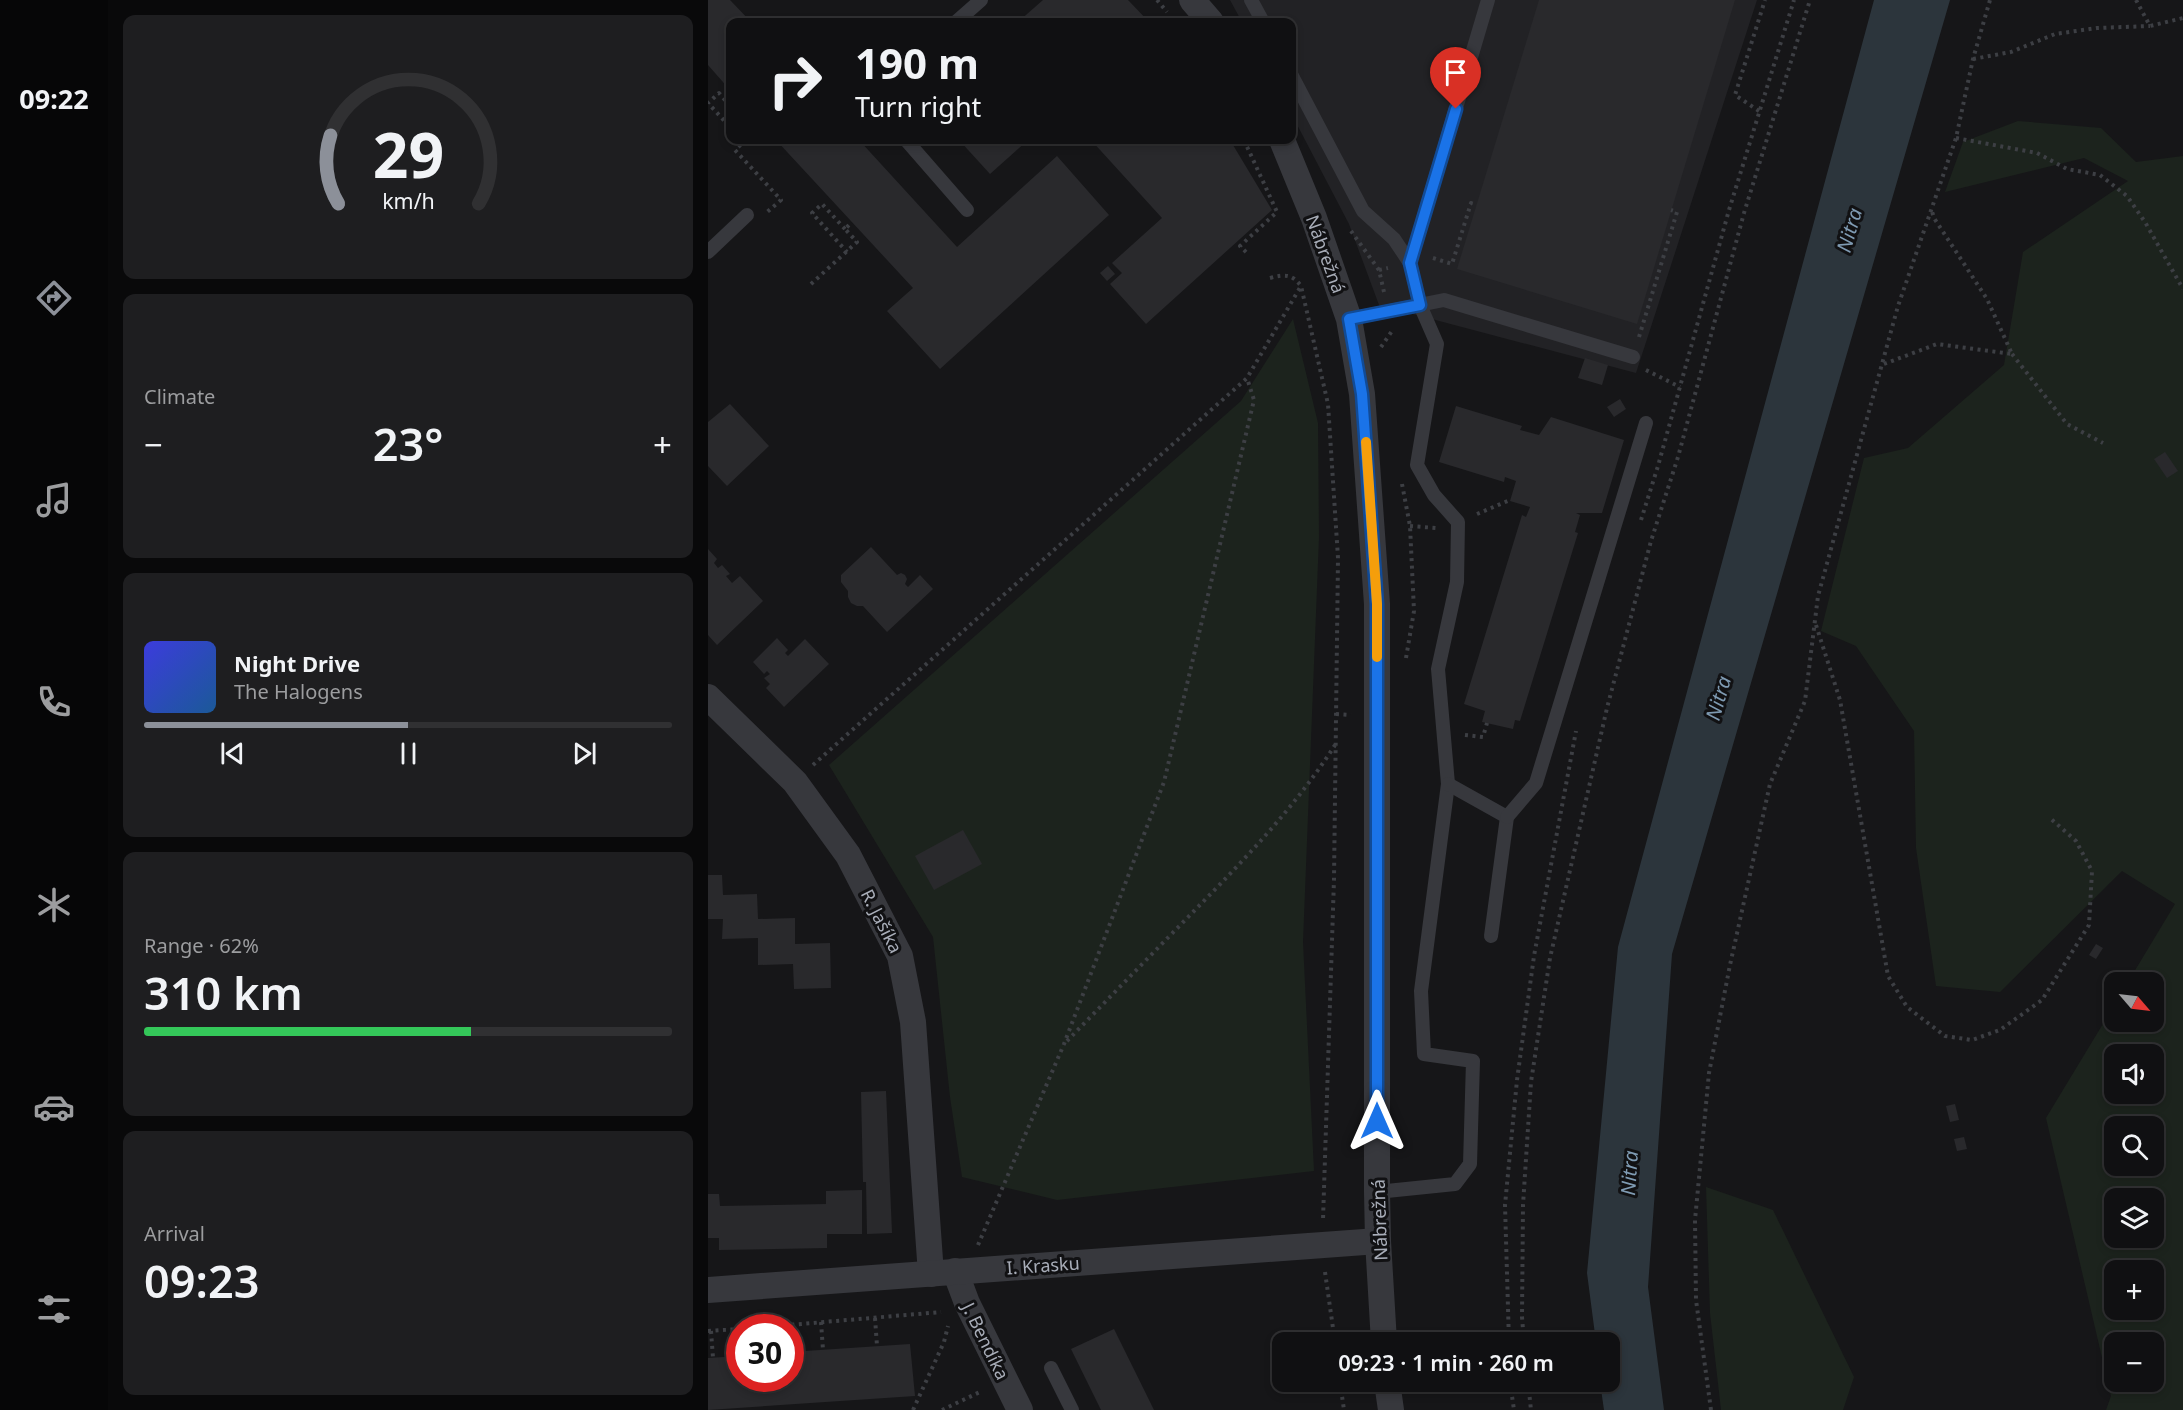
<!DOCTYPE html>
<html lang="en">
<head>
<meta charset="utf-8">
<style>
	body { margin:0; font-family:"Noto Sans",sans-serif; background:#1e1e20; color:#f1f3f6; height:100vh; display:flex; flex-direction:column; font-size:22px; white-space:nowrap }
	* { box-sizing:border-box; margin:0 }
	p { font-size:20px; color:#9c9d9f }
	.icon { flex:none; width:33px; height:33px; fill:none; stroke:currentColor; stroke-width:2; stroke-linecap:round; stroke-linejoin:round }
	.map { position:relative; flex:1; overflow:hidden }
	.details { display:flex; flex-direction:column; gap:15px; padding:15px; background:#09090a; width:600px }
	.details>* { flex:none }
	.banner { position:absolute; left:18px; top:18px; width:570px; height:126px; border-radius:12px; box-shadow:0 3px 9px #0003,0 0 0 2px #303032; background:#101012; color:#f1f3f6; overflow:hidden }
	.needle { width:39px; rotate:118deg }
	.tools { position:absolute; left:1396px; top:972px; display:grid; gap:12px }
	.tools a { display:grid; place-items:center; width:60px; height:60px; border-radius:12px; background:#101012; box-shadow:0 3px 9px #0003,0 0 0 2px #303032; font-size:30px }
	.speed { position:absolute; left:18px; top:1314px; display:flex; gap:12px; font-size:30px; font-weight:700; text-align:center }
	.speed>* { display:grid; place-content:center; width:78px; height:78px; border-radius:50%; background:#101012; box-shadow:0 3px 9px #0003,0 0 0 2px #303032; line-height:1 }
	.speed .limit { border:9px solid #d22; background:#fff; color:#111 }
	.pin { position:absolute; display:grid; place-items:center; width:51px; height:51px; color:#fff; margin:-62px -26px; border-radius:50% 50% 50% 0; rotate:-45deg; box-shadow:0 0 6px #0007 }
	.pin .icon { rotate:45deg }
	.me { position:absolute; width:66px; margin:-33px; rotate:0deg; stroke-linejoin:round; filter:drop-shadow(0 0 4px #0008) }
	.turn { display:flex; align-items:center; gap:21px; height:126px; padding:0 30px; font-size:27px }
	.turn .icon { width:78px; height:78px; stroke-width:2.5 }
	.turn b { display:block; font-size:42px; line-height:51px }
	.big { font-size:45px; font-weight:600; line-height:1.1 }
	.details .card { flex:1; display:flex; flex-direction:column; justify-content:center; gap:9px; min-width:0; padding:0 21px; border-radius:12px; background:#1e1e20 }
	.details .dial { align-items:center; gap:0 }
	.dial svg { height:156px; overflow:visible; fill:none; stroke:#303032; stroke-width:7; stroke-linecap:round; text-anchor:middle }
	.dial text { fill:#f1f3f6; stroke:none }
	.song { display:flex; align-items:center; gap:18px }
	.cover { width:72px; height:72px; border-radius:9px; background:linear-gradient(135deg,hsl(240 70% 55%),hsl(210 70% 35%)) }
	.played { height:6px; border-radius:3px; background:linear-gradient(90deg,#8c9099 50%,#303032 50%) }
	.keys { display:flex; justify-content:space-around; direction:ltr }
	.heat { display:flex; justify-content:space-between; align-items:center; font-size:33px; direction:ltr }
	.charge { height:9px; border-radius:4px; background:linear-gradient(90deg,#34c759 62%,#303032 0) }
	.trip { position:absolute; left:564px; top:1332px; width:348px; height:60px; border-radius:12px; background:#101012; box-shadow:0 3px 9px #0003,0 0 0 2px #303032; font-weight:600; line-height:60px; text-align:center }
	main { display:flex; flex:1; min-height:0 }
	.tabs { display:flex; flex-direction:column; width:108px; justify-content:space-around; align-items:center; background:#060607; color:#9c9d9f }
	.tabs .icon { width:42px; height:42px }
	.tabs .current { color:#8c9099 }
	.tabs b { font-size:27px; color:#f1f3f6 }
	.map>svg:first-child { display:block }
</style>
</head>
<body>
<main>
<nav class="tabs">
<b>09:22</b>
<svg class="icon current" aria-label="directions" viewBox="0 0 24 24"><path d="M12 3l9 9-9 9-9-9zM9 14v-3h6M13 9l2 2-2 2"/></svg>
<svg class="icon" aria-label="music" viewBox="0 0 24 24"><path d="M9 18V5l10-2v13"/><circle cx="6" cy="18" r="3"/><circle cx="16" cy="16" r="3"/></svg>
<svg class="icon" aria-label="phone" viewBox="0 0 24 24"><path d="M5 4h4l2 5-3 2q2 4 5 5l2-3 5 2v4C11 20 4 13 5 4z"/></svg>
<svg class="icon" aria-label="climate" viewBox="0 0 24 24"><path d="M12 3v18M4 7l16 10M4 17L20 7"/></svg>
<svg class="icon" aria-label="car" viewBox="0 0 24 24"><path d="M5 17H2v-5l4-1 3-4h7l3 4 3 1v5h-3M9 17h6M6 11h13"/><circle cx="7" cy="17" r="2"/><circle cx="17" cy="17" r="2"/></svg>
<svg class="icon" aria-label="filters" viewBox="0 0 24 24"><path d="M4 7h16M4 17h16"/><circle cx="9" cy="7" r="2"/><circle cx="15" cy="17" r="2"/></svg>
</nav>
<section class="details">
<div class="card dial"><svg viewBox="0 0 100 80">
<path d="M14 69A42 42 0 1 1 86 69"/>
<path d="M14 69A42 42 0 0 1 10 34" stroke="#8c9099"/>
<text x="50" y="56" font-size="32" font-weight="700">29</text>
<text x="50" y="72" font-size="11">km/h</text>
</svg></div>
<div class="card"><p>Climate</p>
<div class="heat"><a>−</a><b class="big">23°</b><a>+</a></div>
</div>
<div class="card">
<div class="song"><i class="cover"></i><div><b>Night Drive</b><p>The Halogens</p></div></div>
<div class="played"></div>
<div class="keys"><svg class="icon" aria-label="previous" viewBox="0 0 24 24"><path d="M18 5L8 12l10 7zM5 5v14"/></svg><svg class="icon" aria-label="pause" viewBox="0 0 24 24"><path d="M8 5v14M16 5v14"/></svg><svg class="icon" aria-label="next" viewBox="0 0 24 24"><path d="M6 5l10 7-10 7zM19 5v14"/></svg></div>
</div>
<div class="card"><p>Range · 62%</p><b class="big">310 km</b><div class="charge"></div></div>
<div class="card"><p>Arrival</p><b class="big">09:23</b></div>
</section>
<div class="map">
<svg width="1475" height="1410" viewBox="0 0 1475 1410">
	<rect width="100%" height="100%" fill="#161618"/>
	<polygon fill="#222225" points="522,0 1049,0 928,373 671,305 641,224 584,115 584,22 534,22"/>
	<g fill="#1c231d" fill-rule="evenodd">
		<path d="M1310,121L1393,128L1428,162L1475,156V1410H1398L1403,1396L1338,1118L1407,1004V1022H1446V982H1420L1467,904L1414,871L1292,992L1228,986L1208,848L1206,731L1148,646L1113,631L1156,458L1200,448L1296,365L1315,252L1420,181L1376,158L1237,192L1255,142ZM1407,1054H1446V1094H1407ZM1407,1126H1446V1166H1407ZM1407,1198H1446V1238H1407ZM1407,1270H1446V1310H1407ZM1407,1342H1446V1382H1407Z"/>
		<polygon points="585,319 610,423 611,537 595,942 606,1171 349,1200 254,1177 242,1097 225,937 121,765 533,401"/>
		<polygon points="998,1187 1065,1210 1146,1377 1135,1410 1013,1410 1002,1313"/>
	</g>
	<polygon fill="#2c353c" points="1166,0 1242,0 964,954 940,1287 956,1410 896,1410 892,1382 902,1382 902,1342 888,1342 879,1273 910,947"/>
	<g fill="#29292c">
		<polygon points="0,0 22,0 43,22 22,22 22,90 0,65"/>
		<polygon points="335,0 420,0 441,22 310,22"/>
		<polygon points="831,0 1027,0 929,324 749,269"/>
		<polygon points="68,140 151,140 249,247 349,156 401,215 232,369 179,311 205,288"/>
		<polygon points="251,140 320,140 282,174"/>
		<polygon points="383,140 522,140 564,210 438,324 402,284 414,273 404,263 454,218"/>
		<polygon points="400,266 407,274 399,281 392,273"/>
		<polygon points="877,358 900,365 894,385 870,378"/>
		<polygon points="912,399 918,409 906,417 899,407"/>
		<polygon points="22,404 61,446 19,486 0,466 0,422"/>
		<polygon points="748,406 814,426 812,430 831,435 843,417 916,440 894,513 868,513 872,515 867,532 870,533 812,721 807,720 805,729 774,722 777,711 756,704 814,515 818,517 822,507 802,501 808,481 797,477 796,482 731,462"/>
		<polygon points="1457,452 1470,471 1459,478 1446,459"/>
		<polygon points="163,547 189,575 193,573 197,575 199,579 197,584 200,587 212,575 225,589 179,632 155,606 149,606 143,603 140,597 140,591 133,582 133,575"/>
		<polygon points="0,549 9,559 6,563 10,568 14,565 22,574 18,576 24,583 32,576 55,601 9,645 0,635"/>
		<polygon points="69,638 80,650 77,653 80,656 97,639 121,664 76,707 58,688 62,684 56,678 62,674 59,671 56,674 45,662"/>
		<polygon points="255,830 274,864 226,890 207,856"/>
		<polygon points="0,875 14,875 15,895 49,894 50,919 87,918 87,944 122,943 123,988 86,989 85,964 50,965 50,938 14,939 15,919 0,919"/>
		<polygon points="1388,944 1395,948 1388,959 1381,955"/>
		<polygon points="178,1091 184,1233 159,1234 158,1182 155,1182 153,1092"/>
		<polygon points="1247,1104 1251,1120 1242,1122 1238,1106"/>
		<polygon points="1256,1137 1259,1149 1249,1151 1246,1139"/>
		<polygon points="154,1190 154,1234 119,1234 119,1248 11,1250 11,1238 0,1238 0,1194 11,1194 12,1206 118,1204 118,1191"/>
		<polygon points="406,1329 446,1410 393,1410 363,1349"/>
		<polygon points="202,1344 207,1396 0,1410 0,1358 32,1356 32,1378 82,1378 82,1352"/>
	</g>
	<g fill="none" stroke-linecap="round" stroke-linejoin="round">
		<g stroke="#3d3f44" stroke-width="4" stroke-dasharray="3 4.5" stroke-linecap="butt">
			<polyline points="449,0 459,12"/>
			<polyline points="1428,0 1442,26 1475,18"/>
			<polyline points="1265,59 1303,52 1347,34 1389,28 1442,26"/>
			<polyline points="22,106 11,93 0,103 22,127"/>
			<polyline points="1051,111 1027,95 1057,0"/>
			<polyline points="1248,138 1329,153 1359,169 1392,175 1419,196 1437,222 1475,289"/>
			<polyline points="38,140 27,150 73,200 58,213"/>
			<polyline points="536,140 569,212 532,246 541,255"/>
			<polyline points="137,229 114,204 104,213 139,252"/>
			<polyline points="643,231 671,270"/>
			<polyline points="725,258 744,264 763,203 768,205"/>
			<path d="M562,278C577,274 584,274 593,286L620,404L630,558L626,879L615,1220"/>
			<polyline points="103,284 149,242 137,229 144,222"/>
			<polyline points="676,292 671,270 680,268"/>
			<polyline points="931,337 969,212 963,210"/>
			<polyline points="673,347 684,331"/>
			<polyline points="1304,354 1359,424 1395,443"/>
			<polyline points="1176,364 1229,344 1304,354 1279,299 1226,218 1223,208"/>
			<polyline points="938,370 972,387"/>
			<polyline points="694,484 702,526 706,611 698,658"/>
			<polyline points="769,514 802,500"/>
			<polyline points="933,520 950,466 1021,210 1086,0"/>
			<polyline points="702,526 728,528"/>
			<polyline points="1108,625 1132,700 1180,976 1199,1007 1237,1036 1264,1040 1292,1030 1334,1000 1381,925 1384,871 1368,841 1342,818"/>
			<polyline points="628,714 643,715"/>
			<polyline points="757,735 775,737 779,723"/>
			<polyline points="105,765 539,378 593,286"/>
			<path d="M359,1041C401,998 444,954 486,911C537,859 588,806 627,745"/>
			<polyline points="270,1245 356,1044 456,782 546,400 539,378"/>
			<polyline points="617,1272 627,1342"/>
			<polyline points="167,1318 169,1346"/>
			<polyline points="113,1322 115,1350"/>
			<polyline points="46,1328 233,1312"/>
			<polyline points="0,1331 32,1329"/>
			<polyline points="3,1331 5,1358"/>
			<polyline points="801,1342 797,1205 809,1080 826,956 868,731"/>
			<polyline points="816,1342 814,1317 815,1205 823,1082 842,958 899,708 943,541 970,457 1036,213 1102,0"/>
			<polyline points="632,1382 636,1410"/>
			<polyline points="802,1382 806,1410"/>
			<polyline points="820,1382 823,1410"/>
			<polyline points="205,1410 236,1342 240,1326"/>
			<polyline points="234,1410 274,1391"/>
			<polyline points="1003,1410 988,1300 987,1220 1001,1073 1022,965 1062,784 1097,701 1110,596 1190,306 1248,138 1265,59 1282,0"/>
		</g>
		<g stroke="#37383d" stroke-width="14">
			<polyline points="543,0 555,22"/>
			<polyline points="248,22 273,0"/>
			<polyline points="584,76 655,211 686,239 702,263 712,305 729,344 709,465 726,495 750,522 749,582 730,669 740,784 713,991 716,1054 765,1061 762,1164 747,1184 669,1192"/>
			<polyline points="198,140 259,210"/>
			<polyline points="0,252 39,215"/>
			<polyline points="702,263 780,0"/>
			<polyline points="641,319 736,300 925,357"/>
			<polyline points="740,784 799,817 783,936"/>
			<polyline points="799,817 828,783 938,423"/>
			<polyline points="343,1368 364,1410"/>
		</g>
		<g stroke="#37383d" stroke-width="26">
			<polyline points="484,0 503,22"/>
			<polyline points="574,140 606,218 641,319 654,394 669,604 669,1192 670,1241 676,1342"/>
			<polyline points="0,697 87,782 140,855 192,956 205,1022 223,1274"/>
			<polyline points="247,1271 259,1303 312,1410"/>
			<polyline points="0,1290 670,1241"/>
			<polyline points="679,1382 683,1410"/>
		</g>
	</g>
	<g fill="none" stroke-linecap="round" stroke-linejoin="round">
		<g stroke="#114b97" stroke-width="15">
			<polyline id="route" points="669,1121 669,604 654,394 641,319 712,305 702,263 748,109"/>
		</g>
		<use href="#route" stroke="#1a73e8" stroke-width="10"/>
		<polyline stroke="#f59e0b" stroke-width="10" points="658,442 669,604 669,657"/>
	</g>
	<g text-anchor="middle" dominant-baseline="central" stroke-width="6" stroke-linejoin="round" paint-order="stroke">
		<g font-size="18" fill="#a8adb8" stroke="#111113">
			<text transform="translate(618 254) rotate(70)">Nábrežná</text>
			<text transform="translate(174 921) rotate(63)">R. Jašíka</text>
			<text transform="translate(671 1220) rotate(-92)">Nábrežná</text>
			<text transform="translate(335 1265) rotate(-4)">I. Krasku</text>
			<text transform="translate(278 1341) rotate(64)">J. Bendíka</text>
		</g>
		<g font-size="20" font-style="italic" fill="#7f9bb3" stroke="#111113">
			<text transform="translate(1141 230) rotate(-74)">Nitra</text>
			<text transform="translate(1010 698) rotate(-74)">Nitra</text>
			<text transform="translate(921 1173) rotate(-86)">Nitra</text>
		</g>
	</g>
</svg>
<div class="tools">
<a><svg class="needle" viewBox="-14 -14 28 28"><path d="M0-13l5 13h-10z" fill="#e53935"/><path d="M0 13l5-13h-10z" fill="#9c9d9f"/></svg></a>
<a><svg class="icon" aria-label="sound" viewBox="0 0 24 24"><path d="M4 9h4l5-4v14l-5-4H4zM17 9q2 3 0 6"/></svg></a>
<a><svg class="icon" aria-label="search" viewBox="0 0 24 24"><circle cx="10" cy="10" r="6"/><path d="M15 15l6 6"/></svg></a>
<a><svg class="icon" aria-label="layers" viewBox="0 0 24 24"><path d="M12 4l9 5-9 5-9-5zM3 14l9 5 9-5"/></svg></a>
<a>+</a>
<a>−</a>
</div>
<div class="speed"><div class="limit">30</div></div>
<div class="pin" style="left:748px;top:109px;background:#d93025"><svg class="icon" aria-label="arrive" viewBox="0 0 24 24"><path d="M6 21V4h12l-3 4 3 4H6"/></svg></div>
<svg class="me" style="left:669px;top:1121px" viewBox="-20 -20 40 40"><path d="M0-17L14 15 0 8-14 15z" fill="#1a73e8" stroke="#fff" stroke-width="4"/></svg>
<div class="trip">09:23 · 1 min · 260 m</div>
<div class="banner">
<div class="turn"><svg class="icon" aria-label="right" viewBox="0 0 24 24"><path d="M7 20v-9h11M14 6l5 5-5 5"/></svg><div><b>190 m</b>Turn right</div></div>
</div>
</div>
</main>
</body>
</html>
